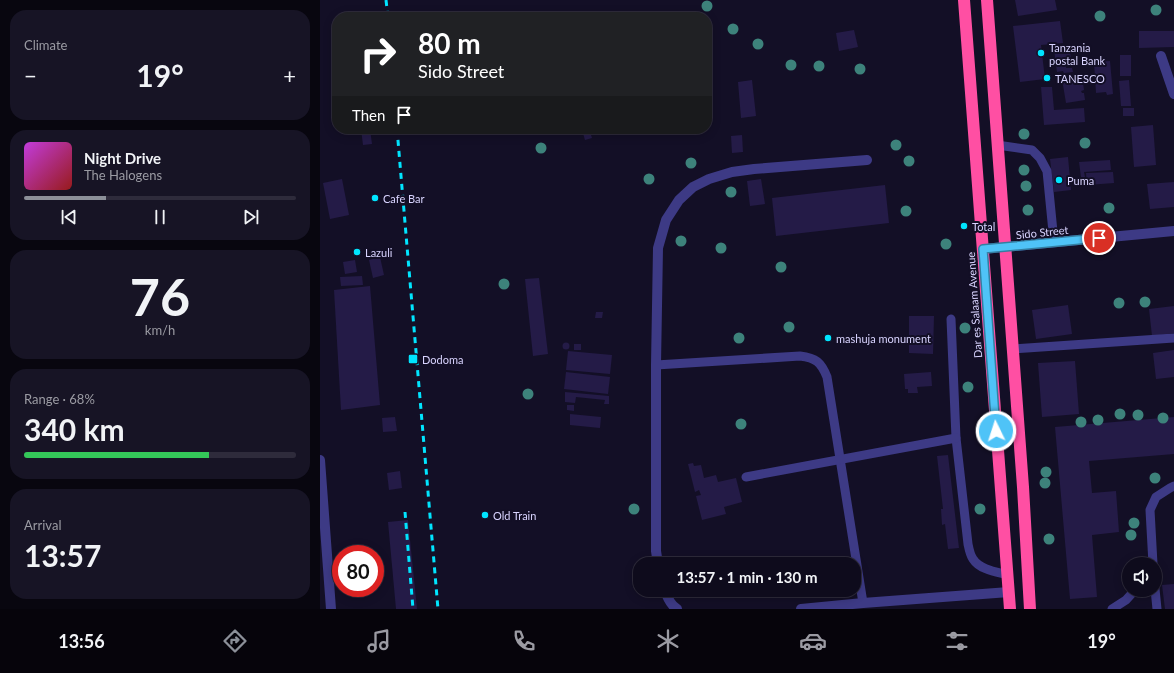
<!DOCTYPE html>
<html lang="en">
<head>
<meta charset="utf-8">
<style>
	body { margin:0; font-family:Lato,sans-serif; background:#171425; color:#f1f3f6; height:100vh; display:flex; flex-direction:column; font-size:15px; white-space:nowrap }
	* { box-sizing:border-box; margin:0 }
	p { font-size:13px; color:#9b9ba3 }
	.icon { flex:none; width:22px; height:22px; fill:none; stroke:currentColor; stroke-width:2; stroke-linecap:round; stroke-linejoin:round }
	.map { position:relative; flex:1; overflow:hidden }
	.panel { display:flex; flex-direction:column; gap:10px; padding:10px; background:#08060f; width:320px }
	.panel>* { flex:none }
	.guide { position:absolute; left:12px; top:12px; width:380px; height:122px; border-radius:16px; box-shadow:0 2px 10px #0003,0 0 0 1px #2e2b3b; background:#202124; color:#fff; overflow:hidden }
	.controls { position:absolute; left:802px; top:557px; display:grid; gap:8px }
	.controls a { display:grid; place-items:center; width:40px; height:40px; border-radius:50%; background:#0e0b1c; box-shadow:0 2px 10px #0003,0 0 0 1px #2e2b3b; font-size:20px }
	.speed { position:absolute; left:12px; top:545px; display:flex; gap:8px; font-size:20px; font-weight:700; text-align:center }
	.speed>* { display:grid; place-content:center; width:52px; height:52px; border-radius:50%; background:#0e0b1c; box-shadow:0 2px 10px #0003,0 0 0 1px #2e2b3b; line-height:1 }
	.speed .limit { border:6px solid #d22; background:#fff; color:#111 }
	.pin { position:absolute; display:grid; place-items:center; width:34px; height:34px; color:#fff; margin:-17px; border:2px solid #fff; border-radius:50%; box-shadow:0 1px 4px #0007 }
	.me { position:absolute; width:44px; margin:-22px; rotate:356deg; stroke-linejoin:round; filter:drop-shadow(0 0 3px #0008) }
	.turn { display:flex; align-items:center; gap:14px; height:84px; padding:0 20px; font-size:18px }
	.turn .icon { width:52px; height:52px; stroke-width:2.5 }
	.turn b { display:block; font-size:28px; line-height:34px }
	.then { display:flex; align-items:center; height:38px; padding:0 20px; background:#0003; gap:8px; font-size:15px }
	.big { font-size:30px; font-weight:700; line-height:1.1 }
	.panel .tile { flex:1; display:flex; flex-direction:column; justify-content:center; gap:6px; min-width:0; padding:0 14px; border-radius:16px; background:#171425 }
	.panel .dial { align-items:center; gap:0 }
	.dial b { font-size:52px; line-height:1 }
	.song { display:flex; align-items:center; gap:12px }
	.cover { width:48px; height:48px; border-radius:6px; background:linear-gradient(135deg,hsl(290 70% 55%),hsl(0 70% 35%)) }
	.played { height:4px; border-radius:2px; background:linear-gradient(90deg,#8c9099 30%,#2e2b3b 30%) }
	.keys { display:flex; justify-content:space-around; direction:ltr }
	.heat { display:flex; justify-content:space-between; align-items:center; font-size:22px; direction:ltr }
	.charge { height:6px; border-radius:3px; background:linear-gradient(90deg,#34c759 68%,#2e2b3b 0) }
	.trip { position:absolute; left:313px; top:557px; width:228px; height:40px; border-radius:16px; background:#0e0b1c; box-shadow:0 2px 10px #0003,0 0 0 1px #2e2b3b; font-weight:700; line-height:40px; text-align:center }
	.tabs { display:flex; height:64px; justify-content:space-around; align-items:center; background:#06040b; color:#9b9ba3 }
	.tabs .icon { width:28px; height:28px }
	.tabs .active { color:#8c9099 }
	.tabs b { font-size:18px; color:#f1f3f6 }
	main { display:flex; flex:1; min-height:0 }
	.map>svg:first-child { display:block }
</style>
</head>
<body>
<main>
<section class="panel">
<div class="tile"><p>Climate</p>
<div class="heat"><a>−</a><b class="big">19°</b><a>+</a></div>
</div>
<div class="tile">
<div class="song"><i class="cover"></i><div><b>Night Drive</b><p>The Halogens</p></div></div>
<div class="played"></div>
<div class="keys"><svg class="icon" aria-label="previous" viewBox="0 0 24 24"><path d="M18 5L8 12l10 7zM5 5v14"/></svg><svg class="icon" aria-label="pause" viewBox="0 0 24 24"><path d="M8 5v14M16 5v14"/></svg><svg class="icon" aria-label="next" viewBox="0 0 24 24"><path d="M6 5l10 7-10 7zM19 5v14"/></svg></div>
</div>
<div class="tile dial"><b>76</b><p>km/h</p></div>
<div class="tile"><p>Range · 68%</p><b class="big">340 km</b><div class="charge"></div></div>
<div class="tile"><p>Arrival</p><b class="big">13:57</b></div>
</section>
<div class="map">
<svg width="854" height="609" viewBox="0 0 854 609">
	<rect width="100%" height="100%" fill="#130f26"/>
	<g fill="#241b47">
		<polygon points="695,0 735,0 737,10 698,16"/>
		<polygon points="740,21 743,43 721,45 725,79 700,82 693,26"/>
		<polygon points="534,30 538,47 519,51 516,33"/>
		<polygon points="819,31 854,31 854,47 819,48"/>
		<polygon points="749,47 751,58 746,58 746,62 750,61 750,64 746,65 746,68 752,68 753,72 744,73 743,71 737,72 734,49"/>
		<rect x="800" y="55" width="11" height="21"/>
		<polygon points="790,61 793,94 787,95 786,92 776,93 774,62"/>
		<polygon points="755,77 756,84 763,83 764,90 761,91 762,93 764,93 765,100 746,103 742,79"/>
		<polygon points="432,80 436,116 421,118 418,82"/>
		<polygon points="809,80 811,106 801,106 799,81"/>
		<polygon points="721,87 732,87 734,110 764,108 765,122 724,125"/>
		<rect x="803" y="108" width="11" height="8"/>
		<polygon points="833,125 836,165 814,167 811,127"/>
		<polygon points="41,129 50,129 52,144 43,145"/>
		<polygon points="269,129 272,138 265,140 262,130"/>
		<polygon points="422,135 423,152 412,153 411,136"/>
		<polygon points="748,157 751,190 734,192 730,159"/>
		<polygon points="790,160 791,170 764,172 765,177 761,177 759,162"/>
		<polygon points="793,172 794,183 767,185 766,173"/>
		<polygon points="22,179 29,215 10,219 3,183"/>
		<polygon points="441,179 445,204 430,206 427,181"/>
		<polygon points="854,182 854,207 830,209 827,184"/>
		<polygon points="565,185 569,223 456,236 452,198"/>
		<polygon points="60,257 64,275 53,278 49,260"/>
		<polygon points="35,260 37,272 25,274 23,262"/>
		<polygon points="42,276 43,285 21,286 20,277"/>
		<polygon points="219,278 228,354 213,356 205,279"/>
		<polygon points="50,286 60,405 21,410 14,290"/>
		<polygon points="748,305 752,334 716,339 712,310"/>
		<polygon points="854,306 854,333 832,336 829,309"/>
		<polygon points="276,312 283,312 282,318 275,318"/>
		<polygon points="589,316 614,316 613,354 589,353"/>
		<circle cx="246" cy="346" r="3.5"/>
		<rect x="254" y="344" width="7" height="6"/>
		<polygon points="854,350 854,377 836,379 833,353"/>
		<polygon points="248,351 292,355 290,374 246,370"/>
		<polygon points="755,361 759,414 722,417 718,363"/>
		<polygon points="246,372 290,377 288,394 244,389"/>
		<polygon points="611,372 612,386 597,387 598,393 588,393 588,389 585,389 584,374"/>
		<polygon points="245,392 289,396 289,404 284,404 285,400 256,397 255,403 245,402"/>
		<polygon points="247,405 254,405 254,411 247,410"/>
		<polygon points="250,414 281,417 280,428 250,425"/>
		<polygon points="75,417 77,431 63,432 62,418"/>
		<polygon points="854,417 854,454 769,461 772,493 796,491 799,532 772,535 777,597 750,599 735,427"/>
		<polygon points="628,455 639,548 628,549 625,524 622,525 621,509 623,509 617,456"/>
		<polygon points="373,463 374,466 381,465 384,478 396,475 398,482 416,478 422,502 404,507 406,514 382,520 376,496 381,495 379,490 375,492 368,464"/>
		<polygon points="80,471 82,488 69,490 67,473"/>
		<polygon points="88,520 97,609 76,609 68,522"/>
		<polygon points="854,584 854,609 845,609 842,585"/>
	</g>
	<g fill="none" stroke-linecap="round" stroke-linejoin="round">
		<g stroke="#3d3a85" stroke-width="9">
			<polyline points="677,145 712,150 720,158 727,171 734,242"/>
			<path d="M631,319L636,438L648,544C649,549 650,555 653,559C660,570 677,572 688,575"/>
			<polyline points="693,349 854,338"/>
			<path d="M336,365L480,356C496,358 501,362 507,377L543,603"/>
			<polyline points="426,477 636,438"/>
			<polyline points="833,564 830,510 836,497 850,488 854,486"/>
			<polyline points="835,589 837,609"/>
			<polyline points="792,609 806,600 815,590"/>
		</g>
		<g stroke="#3d3a85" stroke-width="10">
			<polyline points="841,56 854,94"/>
			<polyline points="663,249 854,231"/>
			<polyline points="0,460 11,609"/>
			<polyline points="338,564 336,551 336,365 338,248 346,220 359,200 373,187 389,179 412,172 434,169 547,160"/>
			<path d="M345,590C347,597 351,605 357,609"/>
			<polyline points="481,609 543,603 689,592"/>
		</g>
		<g stroke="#ff4fa3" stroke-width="12">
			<polyline points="644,0 690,609"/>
			<polyline points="667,0 703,487 710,609"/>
		</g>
		<g stroke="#00e5ff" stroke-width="3" stroke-dasharray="6 5" stroke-linecap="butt">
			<polyline points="66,0 68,17"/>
			<polyline points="77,129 118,609"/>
			<polyline points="85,512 93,609"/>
		</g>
	</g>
	<g fill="#3d827b">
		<circle cx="387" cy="6" r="5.5"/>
		<circle cx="836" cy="10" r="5.5"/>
		<circle cx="780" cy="16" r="5.5"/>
		<circle cx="413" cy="29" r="5.5"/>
		<circle cx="438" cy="44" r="5.5"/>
		<circle cx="471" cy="65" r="5.5"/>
		<circle cx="499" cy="66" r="5.5"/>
		<circle cx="540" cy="69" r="5.5"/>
		<circle cx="704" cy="134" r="5.5"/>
		<circle cx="765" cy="143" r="5.5"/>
		<circle cx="576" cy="145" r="5.5"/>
		<circle cx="221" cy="148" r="5.5"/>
		<circle cx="589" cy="161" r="5.5"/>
		<circle cx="371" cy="163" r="5.5"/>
		<circle cx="704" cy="170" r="5.5"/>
		<circle cx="329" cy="179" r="5.5"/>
		<circle cx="706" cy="186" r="5.5"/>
		<circle cx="411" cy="192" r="5.5"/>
		<circle cx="789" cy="208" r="5.5"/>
		<circle cx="708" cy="210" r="5.5"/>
		<circle cx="586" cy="211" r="5.5"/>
		<circle cx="361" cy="241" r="5.5"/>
		<circle cx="626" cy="244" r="5.5"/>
		<circle cx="401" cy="248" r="5.5"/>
		<circle cx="461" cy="267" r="5.5"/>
		<circle cx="184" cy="284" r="5.5"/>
		<circle cx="825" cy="302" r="5.5"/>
		<circle cx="799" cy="303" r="5.5"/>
		<circle cx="469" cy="327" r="5.5"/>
		<circle cx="645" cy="328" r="5.5"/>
		<circle cx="419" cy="338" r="5.5"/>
		<circle cx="648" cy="387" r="5.5"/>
		<circle cx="208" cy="394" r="5.5"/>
		<circle cx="800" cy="414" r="5.5"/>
		<circle cx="818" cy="415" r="5.5"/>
		<circle cx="843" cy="418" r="5.5"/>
		<circle cx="778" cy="420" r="5.5"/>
		<circle cx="761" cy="422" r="5.5"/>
		<circle cx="421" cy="424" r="5.5"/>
		<circle cx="726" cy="472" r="5.5"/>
		<circle cx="835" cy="478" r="5.5"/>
		<circle cx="725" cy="483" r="5.5"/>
		<circle cx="314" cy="509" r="5.5"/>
		<circle cx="660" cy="509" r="5.5"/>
		<circle cx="814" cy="523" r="5.5"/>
		<circle cx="811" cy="535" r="5.5"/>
		<circle cx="729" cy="539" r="5.5"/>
	</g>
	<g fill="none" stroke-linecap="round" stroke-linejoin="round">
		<g stroke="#337fa1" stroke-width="10">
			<polyline id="route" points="676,431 663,249 779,238"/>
		</g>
		<use href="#route" stroke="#4fc3f7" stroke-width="7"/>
	</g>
	<g fill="#00e5ff" stroke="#130f26" stroke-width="1.5">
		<circle cx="721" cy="53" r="4"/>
		<circle cx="727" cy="78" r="4"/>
		<circle cx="739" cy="180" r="4"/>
		<circle cx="55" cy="198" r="4"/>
		<circle cx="644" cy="226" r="4"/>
		<circle cx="37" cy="252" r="4"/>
		<circle cx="508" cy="338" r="4"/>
		<rect x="88" y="354" width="10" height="10" rx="2"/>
		<circle cx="165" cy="515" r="4"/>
	</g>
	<g text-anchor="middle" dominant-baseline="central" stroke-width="4" stroke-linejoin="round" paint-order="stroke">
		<g font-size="11" fill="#d9d4ff" stroke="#130f26" text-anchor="start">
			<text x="729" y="47">Tanzania<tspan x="729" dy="13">postal Bank</tspan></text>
			<text x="735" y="78">TANESCO</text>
			<text x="747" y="180">Puma</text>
			<text x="63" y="198">Cafe Bar</text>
			<text x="652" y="226">Total</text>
			<text x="45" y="252">Lazuli</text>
			<text x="516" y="338">mashuja monument</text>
			<text x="102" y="359">Dodoma</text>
			<text x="173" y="515">Old Train</text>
		</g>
		<g font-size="11" fill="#d9d4ff" stroke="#130f26">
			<text transform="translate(722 232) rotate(-6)">Sido Street</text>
			<text transform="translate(654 305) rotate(-94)">Dar es Salaam Avenue</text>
		</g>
	</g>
</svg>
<div class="controls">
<a><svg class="icon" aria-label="sound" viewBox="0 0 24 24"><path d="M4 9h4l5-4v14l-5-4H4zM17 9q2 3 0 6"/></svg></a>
</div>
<div class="speed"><div class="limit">80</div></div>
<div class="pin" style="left:779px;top:238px;background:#d93025"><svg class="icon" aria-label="arrive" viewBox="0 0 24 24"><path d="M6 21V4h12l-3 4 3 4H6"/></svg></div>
<svg class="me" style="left:676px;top:431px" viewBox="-20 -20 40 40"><circle r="17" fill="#4fc3f7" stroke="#fff" stroke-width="3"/><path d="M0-11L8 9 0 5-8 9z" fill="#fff"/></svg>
<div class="trip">13:57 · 1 min · 130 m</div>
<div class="guide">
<div class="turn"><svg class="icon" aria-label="right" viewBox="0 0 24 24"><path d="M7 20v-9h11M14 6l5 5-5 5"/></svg><div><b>80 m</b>Sido Street</div></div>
<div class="then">Then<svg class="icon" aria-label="arrive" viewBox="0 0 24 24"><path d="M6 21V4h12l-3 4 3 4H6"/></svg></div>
</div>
</div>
</main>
<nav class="tabs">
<b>13:56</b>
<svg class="icon active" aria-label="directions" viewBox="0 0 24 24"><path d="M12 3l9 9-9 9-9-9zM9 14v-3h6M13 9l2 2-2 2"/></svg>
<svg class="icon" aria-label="music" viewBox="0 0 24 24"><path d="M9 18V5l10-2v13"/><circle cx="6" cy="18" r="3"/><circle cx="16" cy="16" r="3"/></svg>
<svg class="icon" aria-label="phone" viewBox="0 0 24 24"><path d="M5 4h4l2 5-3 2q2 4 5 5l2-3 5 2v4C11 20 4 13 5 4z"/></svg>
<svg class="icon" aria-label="climate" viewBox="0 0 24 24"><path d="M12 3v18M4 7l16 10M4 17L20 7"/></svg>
<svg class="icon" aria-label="car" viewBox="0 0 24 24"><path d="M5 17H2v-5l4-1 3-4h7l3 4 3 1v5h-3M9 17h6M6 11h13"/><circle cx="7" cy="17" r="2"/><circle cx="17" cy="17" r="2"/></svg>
<svg class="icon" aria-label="filters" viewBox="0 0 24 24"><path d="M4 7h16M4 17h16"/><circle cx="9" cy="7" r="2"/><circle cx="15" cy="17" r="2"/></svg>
<b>19°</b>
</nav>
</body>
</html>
